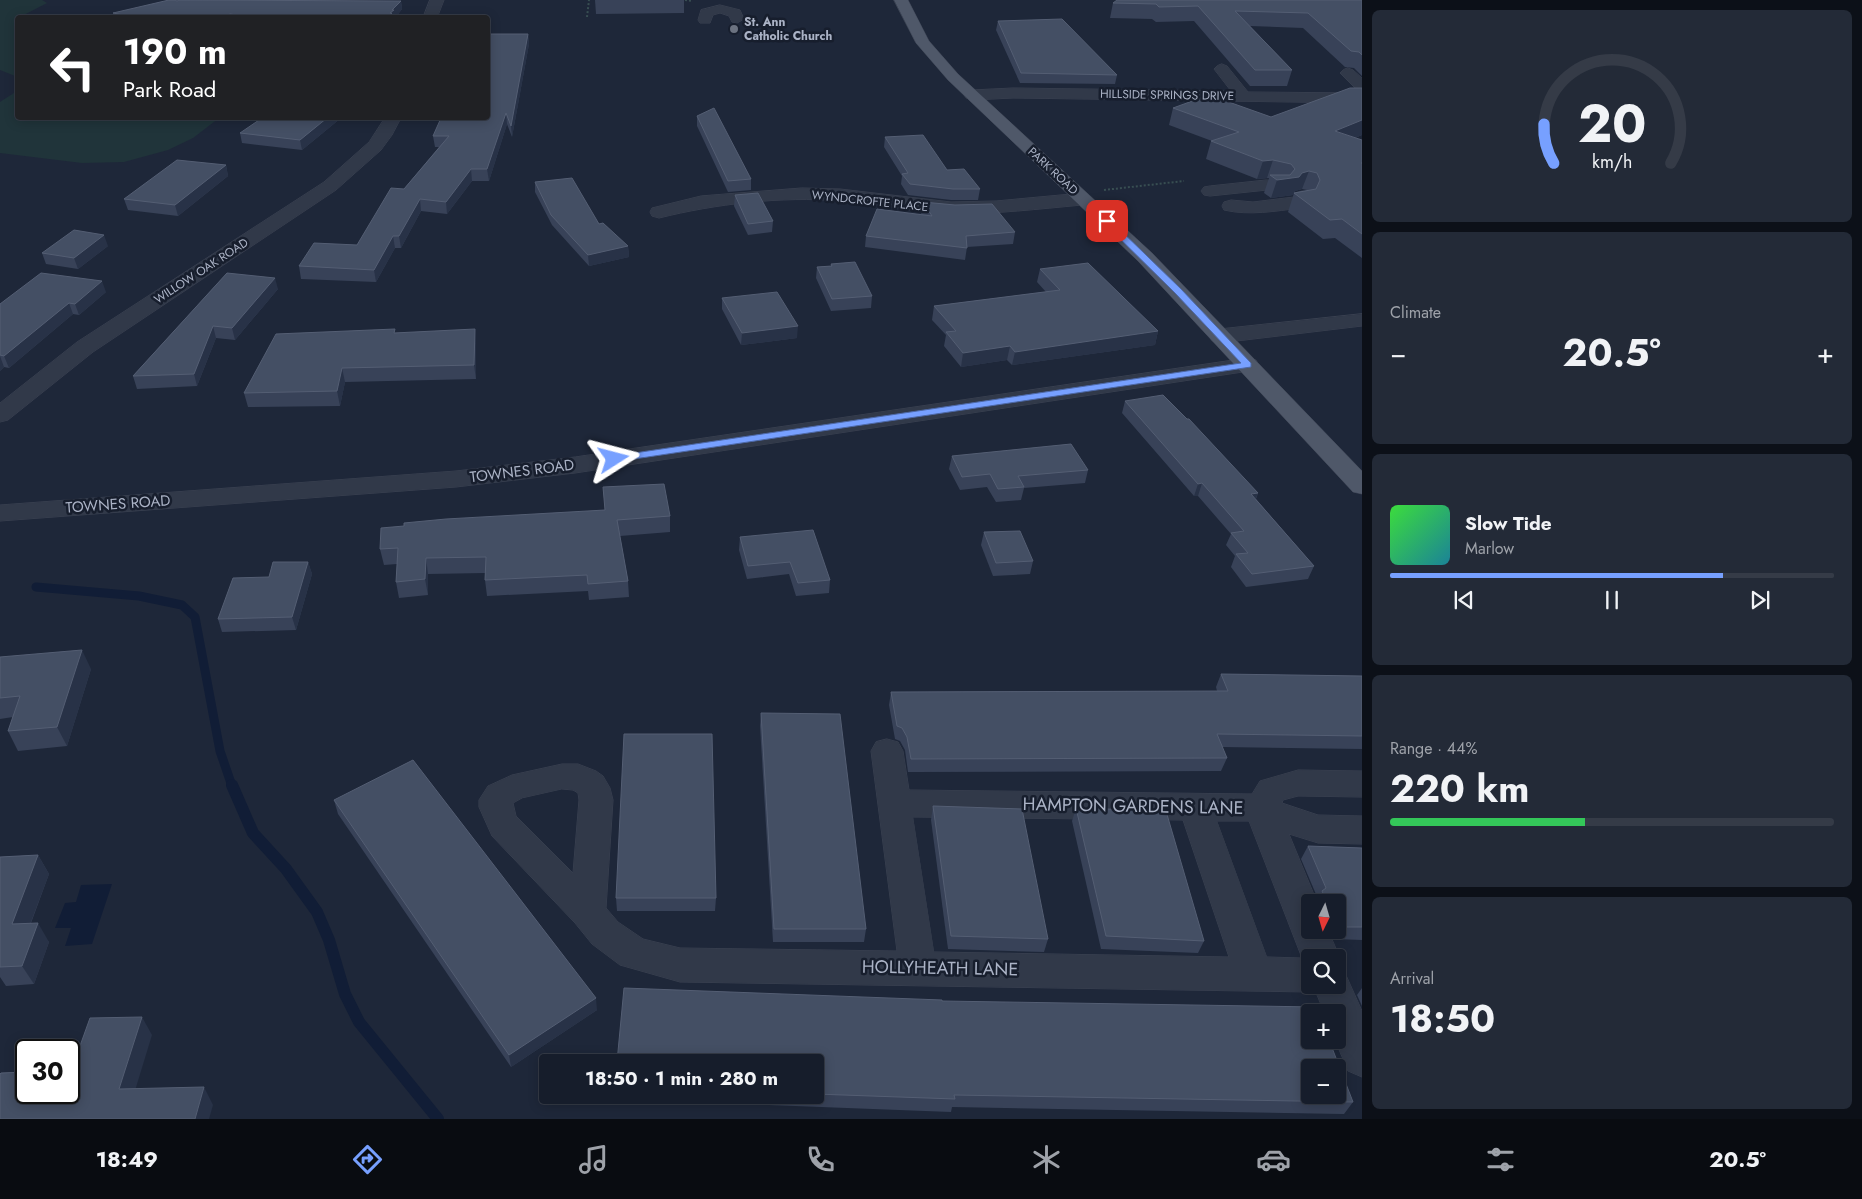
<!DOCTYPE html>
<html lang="en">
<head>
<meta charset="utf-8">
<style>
	body { margin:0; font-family:Jost,sans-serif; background:#232a37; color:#f1f3f6; height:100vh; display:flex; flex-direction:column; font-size:19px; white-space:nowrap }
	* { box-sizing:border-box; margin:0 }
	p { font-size:16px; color:#9ea2a9 }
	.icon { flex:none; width:28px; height:28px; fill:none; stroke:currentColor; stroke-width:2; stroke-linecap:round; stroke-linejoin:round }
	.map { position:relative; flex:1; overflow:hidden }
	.panel { display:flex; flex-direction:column; gap:10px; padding:10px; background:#0c1018; width:500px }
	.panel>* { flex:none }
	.banner { position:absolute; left:15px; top:15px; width:475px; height:105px; border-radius:5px; box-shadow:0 2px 12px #0003,0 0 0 1px #353b47; background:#202124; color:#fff; overflow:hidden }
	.needle { width:32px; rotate:185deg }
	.controls { position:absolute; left:1301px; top:894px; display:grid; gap:10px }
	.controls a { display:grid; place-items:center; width:45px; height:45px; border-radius:5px; background:#161d2b; box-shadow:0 2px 12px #0003,0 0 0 1px #353b47; font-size:25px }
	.speed { position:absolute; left:15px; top:1039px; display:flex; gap:10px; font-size:25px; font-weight:700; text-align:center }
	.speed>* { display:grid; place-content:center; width:65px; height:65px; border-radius:50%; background:#161d2b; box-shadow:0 2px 12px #0003,0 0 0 1px #353b47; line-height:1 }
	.speed .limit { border:2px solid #111; border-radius:8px; background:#fff; color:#111 }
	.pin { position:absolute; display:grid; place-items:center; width:42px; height:42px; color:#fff; margin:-21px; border-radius:10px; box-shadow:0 2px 8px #0006 }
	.me { position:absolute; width:55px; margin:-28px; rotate:81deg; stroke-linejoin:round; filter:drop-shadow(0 0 4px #0008) }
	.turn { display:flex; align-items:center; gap:18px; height:105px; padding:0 25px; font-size:22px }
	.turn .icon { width:65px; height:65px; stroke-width:2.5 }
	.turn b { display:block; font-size:35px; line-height:42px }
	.big { font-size:38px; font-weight:700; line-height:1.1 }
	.panel .card { flex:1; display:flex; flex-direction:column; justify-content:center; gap:8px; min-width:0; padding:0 18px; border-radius:8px; background:#232a37 }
	.panel .dial { align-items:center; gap:0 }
	.dial svg { height:130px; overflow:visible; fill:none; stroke:#353b47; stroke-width:7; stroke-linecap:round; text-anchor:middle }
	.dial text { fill:#f1f3f6; stroke:none }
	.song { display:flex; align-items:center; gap:15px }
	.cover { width:60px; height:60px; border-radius:8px; background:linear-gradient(135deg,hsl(120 70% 55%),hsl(190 70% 35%)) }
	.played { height:5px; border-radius:2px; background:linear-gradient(90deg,#77a0ff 75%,#353b47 75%) }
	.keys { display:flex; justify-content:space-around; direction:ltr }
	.heat { display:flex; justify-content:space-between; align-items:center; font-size:28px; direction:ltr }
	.charge { height:8px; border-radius:4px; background:linear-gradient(90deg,#34c759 44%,#353b47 0) }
	.trip { position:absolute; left:539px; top:1054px; width:285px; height:50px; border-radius:5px; background:#161d2b; box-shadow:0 2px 12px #0003,0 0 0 1px #353b47; font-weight:700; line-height:50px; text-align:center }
	.menu { display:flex; height:80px; justify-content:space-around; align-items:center; background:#090c11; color:#9ea2a9 }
	.menu .icon { width:35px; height:35px }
	.menu .current { color:#77a0ff }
	.menu b { font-size:22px; color:#f1f3f6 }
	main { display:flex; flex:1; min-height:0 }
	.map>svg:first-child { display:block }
</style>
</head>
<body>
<main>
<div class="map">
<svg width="1362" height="1119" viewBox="0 0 1362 1119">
	<rect width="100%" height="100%" fill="#1e2739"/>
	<g fill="#20343a">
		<polygon points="0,0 42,0 47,3 18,18 17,82 15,76 0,70"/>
		<polygon points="17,91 18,118 116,118 130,120 167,118 219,118 193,138 168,150 124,162 82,163 0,153 0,102"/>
	</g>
	<polygon fill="#111d36" points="112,884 92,944 65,946 71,928 55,928 65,903 76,902 81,885"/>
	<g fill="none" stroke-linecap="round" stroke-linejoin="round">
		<polyline stroke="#111d36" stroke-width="9" points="36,587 139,596 182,605 195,617 220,751 232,786"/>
		<polyline stroke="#111d36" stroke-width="12" points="232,785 253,833 286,869 317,912 329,940 345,994 359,1022 438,1119"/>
		<g stroke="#3b4252" stroke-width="1">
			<g id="minor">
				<polygon points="430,0 444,0 437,18 423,18"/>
				<polygon points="720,5 740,10 744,19 737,23 732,22 729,16 720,13 713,15 710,23 700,23 698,20 701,10"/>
				<polygon points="1222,64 1227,66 1248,92 1362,93 1362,103 1013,98 972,100 966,98 964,95 966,92 972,90 1013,88 1231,91 1214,69 1217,66"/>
				<polygon points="1348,68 1353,70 1362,78 1362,91 1356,89 1340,73 1343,70"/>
				<polygon points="385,118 401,118 392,135 381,150 336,190 93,352 8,420 0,422 0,403 77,342 324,182 369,142"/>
				<polygon points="1267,180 1284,183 1287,187 1284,191 1278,192 1267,190 1210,196 1204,195 1201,191 1204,187 1210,186"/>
				<path d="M802,188L840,189L951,202L996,201L1082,193L1089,195L1091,199L1089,203L1082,205C1039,209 996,214 953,214C915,213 878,203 840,201C782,196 715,204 659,218L652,216L650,212L652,208L701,196Z"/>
				<path d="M1303,191L1310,193L1312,197L1308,206L1301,208C1275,211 1250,216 1224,210L1222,206L1224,202L1231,200L1253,202L1294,197L1296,193Z"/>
				<polygon points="1362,314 1362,326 1220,343 1212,341 1209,336 1212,331 1220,329"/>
				<polygon points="1248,358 1256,360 1259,365 1256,370 575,473 456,487 0,521 0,505 456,471 575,457"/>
				<path d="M887,739L898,742L903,751L909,790L1252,794L1260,781L1298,770L1362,771V797L1298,796L1283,800L1282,803L1318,815L1362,816V844L1318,843L1289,834L1317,902H1310V930H1328L1340,958L1338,963V958H1310V985H1338V970L1345,973L1362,1011V1077L1348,1071L1335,1040H1338V1012H1324L1315,990L1310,992L680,982L620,965L592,944L575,923L492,836L479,807V800L488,786L512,775L562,764H578L596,771L603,776L610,788L613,800L606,908L618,922L643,939L680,948L897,951L871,751L876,742ZM562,789L573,790L578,793L579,800L573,873L516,816L513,803L522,798ZM913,817L1183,820L1229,957L934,952ZM1217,821H1249L1302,958L1267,957Z"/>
			</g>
		</g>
		<g stroke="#3b4252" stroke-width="1">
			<polygon id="major" points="894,0 908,0 929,41 958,74 1152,253 1362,471 1362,494 1353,492 1138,261 948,80 916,43"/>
		</g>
		<g stroke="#384e52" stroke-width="2" stroke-dasharray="2 2" stroke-linecap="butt">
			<polyline points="685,0 693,1"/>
			<polyline points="587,17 589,0"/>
			<polyline points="1104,190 1184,181"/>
		</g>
		<use href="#minor" fill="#313949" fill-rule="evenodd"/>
		<use href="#major" fill="#4f5869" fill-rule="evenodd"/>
	</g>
	<g fill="#384258">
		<polygon points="595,0 684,0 684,13 596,14"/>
		<polygon points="1362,0 1362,76 1354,68 1345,67 1303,28 1250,26 1292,70 1287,86 1250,86 1194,21 1156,22 1152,19 1110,18 1113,3"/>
		<polygon points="177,1 401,1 402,9 395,18 114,18 113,13"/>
		<polygon points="998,21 1117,75 1115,84 1020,83 996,30"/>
		<polygon points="528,34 529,44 512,137 507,124 489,181 472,181 447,214 421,211 401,248 395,248 376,282 301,279 299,266 357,245 439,147 435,147 433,136"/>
		<polygon points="1173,108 1271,117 1362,135 1355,138 1362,140 1362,258 1335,238 1323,239 1288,212 1294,193 1307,190 1302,189 1295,191 1293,195 1271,198 1264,193 1269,178 1257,179 1206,159 1211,141 1212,141 1169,125"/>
		<polygon points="697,116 751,179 751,190 728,192 697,126"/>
		<polygon points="341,118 302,150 242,143 240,133"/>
		<polygon points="885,137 980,189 978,200 951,200 908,195 901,184 902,176 884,147"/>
		<polygon points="226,165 228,176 178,216 128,210 124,199"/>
		<polygon points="535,182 599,224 628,246 629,257 589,266 552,225 535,192"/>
		<polygon points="735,195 773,221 772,232 748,235 734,206"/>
		<polygon points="923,202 1015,232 1013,244 967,247 965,260 865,247 866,236 922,215 921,213"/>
		<polygon points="108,246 78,269 46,264 42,253"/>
		<polygon points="831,264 872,296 871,308 831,311 816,278 817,267 831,266"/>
		<polygon points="1040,269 1158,331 1155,345 1012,365 1007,360 961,367 944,346 946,335 932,320 934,306 1046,292 1037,282"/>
		<polygon points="227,273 278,289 235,340 216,338 197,386 137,389 133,376"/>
		<polygon points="106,292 79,315 73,314 9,368 4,367 0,371 0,304"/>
		<polygon points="722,298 797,338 741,345 722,309"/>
		<polygon points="395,333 476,343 476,379 345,382 340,406 248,407 244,393"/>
		<polygon points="1125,401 1258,493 1256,499 1314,566 1308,579 1246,587 1231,567 1235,556 1226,545 1231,534 1198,496 1194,496 1122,413"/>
		<polygon points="952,456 1088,470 1085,483 1024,488 1021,500 996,502 987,487 960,490 949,469"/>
		<polygon points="603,487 670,516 670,532 620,536 628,581 629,597 589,600 588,591 487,596 485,580 485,573 428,574 428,595 399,598 396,582 397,564 384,565 380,549 605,510"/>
		<polygon points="984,532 1033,561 1030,574 993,576 981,545"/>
		<polygon points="740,537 830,580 829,593 796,596 789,574 747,579 739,550"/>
		<polygon points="308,562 312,574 296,630 222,632 218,619 269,577"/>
		<polygon points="0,657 91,669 67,746 18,751 8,731 13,717 0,719"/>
		<polygon points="1221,674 1362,676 1362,749 1222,747 1227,758 1221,771 908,772 905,750 900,741 895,739 889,705 891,692 1217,691 1216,687"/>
		<polygon points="761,713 866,929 864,942 773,942 760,726"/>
		<polygon points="334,800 597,1010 511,1067 338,814"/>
		<polygon points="933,806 1048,939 1044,952 948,949 931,820"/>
		<polygon points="1076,808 1204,941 1198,953 1101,949 1072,821"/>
		<polygon points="1308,846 1362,848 1362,940 1334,939 1330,930 1338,930 1338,902 1316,902 1318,899 1301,859"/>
		<polygon points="38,855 49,874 31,923 49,942 34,984 6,986 0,977 0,857"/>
		<polygon points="616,898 716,898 715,911 617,911"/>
		<polygon points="1362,988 1362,1006 1357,995"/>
		<polygon points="815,1062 1353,1102 1344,1114 952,1107 951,1112 616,1099 616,1095 815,1095"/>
	</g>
	<g fill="#283247">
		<polygon points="401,1 402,9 395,18 387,18 392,10"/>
		<polygon points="230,14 230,18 223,18"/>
		<polygon points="528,34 529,44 512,137 511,126"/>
		<polygon points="506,113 507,124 489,181 487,169"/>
		<polygon points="327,118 341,118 302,150 300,140"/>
		<polygon points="1362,120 1362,135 1329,148 1335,131"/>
		<polygon points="1273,160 1267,178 1257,179 1263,161"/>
		<polygon points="226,165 228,176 178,216 175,205"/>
		<polygon points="471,169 472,181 447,214 446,202"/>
		<polygon points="1309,171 1302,189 1295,191 1293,195 1271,198 1277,180"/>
		<polygon points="420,199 421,211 401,248 399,236"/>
		<polygon points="104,235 108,246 78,269 74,258"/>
		<polygon points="393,236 395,248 376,282 374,270"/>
		<polygon points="628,246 629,257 589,266 588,255"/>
		<polygon points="275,278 278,289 235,340 232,328"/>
		<polygon points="102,281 106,292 79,315 75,304"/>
		<polygon points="69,303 73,314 9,368 4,356"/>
		<polygon points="213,326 216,338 197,386 194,374"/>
		<polygon points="798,326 797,338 741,345 742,333"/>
		<polygon points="475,329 476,343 476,379 474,365"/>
		<polygon points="1158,331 1155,345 1012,365 1015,352"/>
		<polygon points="1010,346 1007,360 961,367 963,353"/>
		<polygon points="0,356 4,367 0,371"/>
		<polygon points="342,368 345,382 340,406 337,391"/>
		<polygon points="1202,483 1198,496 1194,496 1198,484"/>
		<polygon points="1258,493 1253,506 1251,494"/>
		<polygon points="426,558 428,574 428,595 425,579"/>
		<polygon points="308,562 312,574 296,630 292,617"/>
		<polygon points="82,650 91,669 67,746 57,727"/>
		<polygon points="38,855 49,874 23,943 12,924"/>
		<polygon points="38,923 49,942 34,984 22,966"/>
		<polygon points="596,998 597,1010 511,1067 509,1055"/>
		<polygon points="142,1017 152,1035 130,1107 119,1089"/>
		<polygon points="204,1087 213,1105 209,1119 195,1119"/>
	</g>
	<g fill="#444f64" stroke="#545e73" fill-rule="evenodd">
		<polygon points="169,0 175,0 177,1 179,0 401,1 392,10 394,10 390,13 392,13 387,18 259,18 230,14 223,18 140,18 113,13"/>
		<polygon points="1117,0 1362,0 1362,55 1359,52 1351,51 1308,13 1235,11 1292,70 1255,70 1198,6 1159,7 1156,4 1113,3"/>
		<polygon points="1062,19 1117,75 1021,73 998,21"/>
		<polygon points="488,34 528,34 511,126 506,113 487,169 471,169 446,202 420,199 399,236 393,236 374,270 299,266 314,243 357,245 391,188 404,189 449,136 433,136 441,118 488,118"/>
		<polygon points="1350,88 1362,88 1362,120 1335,131 1362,140 1362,163 1361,163 1362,163 1362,234 1342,219 1330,220 1294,193 1316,189 1320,180 1317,173 1309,171 1302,173 1299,177 1277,180 1270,175 1290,175 1295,169 1291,164 1273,160 1263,161 1211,141 1239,132 1173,108 1209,95 1271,117"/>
		<polygon points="714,108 751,179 728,181 697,116"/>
		<polygon points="262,118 327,118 300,140 240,133"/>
		<polygon points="923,135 947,170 964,169 980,189 953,189 910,184 902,174 908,173 885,137"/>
		<polygon points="177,160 226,165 175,205 124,199"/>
		<polygon points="572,178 599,224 603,223 628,246 588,255 551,215 535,182"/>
		<polygon points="758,193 773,221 748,224 735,195"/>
		<polygon points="923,202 955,205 992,204 1015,232 966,236 967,248 866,236 877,209 932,216"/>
		<polygon points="74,230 104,235 74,258 42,253"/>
		<polygon points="855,262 872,296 832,299 817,267 832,266 831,264"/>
		<polygon points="1088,263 1158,331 1015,352 1010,346 963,353 946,332 956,331 934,306 1060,290 1040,269"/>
		<polygon points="41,273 102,281 75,304 69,303 4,356 0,355 0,304"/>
		<polygon points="227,273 275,278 232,328 213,326 194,374 133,376"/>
		<polygon points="777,292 798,326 742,333 722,298"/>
		<polygon points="395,329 394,333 475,329 474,365 342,368 337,391 244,393 276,334"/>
		<polygon points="1163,395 1187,419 1189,419 1258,493 1251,494 1314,566 1252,574 1236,554 1248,553 1231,533 1244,531 1202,483 1198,484 1125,401"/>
		<polygon points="1071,444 1088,470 1018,476 1024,487 998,489 990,474 962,477 952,456"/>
		<polygon points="664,484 670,516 617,520 628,581 588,584 587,575 485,580 486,557 426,558 425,579 396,582 398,548 380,549 381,528 404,526 404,523 446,519 605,510 603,487"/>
		<polygon points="813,530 830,580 798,583 790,562 748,566 740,537"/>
		<polygon points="1020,531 1033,561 996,563 984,532"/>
		<polygon points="273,562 308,562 292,617 218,619 233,578 269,577"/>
		<polygon points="82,650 57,727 8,731 20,696 0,698 0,657"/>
		<polygon points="1221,674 1362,676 1362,736 1217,734 1227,758 911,759 907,737 902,728 897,726 891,692 1228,691"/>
		<polygon points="761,713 840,714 866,929 774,929"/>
		<polygon points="624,734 712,734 716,898 616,898"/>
		<polygon points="413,760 596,998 509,1055 334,800"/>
		<polygon points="933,806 1022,809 1048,939 951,936"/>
		<polygon points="1076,808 1166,811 1204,941 1106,936"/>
		<polygon points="1308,846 1362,848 1362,927 1342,927 1338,917 1338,902 1327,902 1322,891 1326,888"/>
		<polygon points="38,855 12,924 38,923 22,966 0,967 0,857"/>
		<path d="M624,988L942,1000V1001L1316,1007L1318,1012H1310V1040H1329L1353,1102L954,1095L955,1099L815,1094V1062H617ZM1310,1068H1338V1095H1310Z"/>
		<polygon points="142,1017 119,1089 204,1087 195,1119 0,1119 0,1074 1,1073 26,1072 26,1092 69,1092 69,1071 71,1071 90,1018"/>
	</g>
	<polygon fill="#77a0ff" stroke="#4d68a6" points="1104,220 1110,220 1181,289 1251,363 1251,367 614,462 608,459 614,456 1241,363 1175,293 1104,223"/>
	<circle fill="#6b7280" stroke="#171e2d" stroke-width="2" cx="734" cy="29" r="5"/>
	<g text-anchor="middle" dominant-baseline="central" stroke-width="5" stroke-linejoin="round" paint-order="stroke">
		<g font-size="12" font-weight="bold" fill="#abb3c6" stroke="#171e2d" text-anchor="start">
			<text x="744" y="22">St. Ann<tspan x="744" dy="14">Catholic Church</tspan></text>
		</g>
		<g font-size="12" fill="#abb3c6" stroke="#171e2d">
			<text transform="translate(1167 95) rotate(1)">HILLSIDE SPRINGS DRIVE</text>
			<text transform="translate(1053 171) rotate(43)">PARK ROAD</text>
			<text transform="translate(870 201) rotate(6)">WYNDCROFTE PLACE</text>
			<text transform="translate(201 271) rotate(-33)">WILLOW OAK ROAD</text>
		</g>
		<g font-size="15" fill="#abb3c6" stroke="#171e2d">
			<text transform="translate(522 471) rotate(-7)">TOWNES ROAD</text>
			<text transform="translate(118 504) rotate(-4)">TOWNES ROAD</text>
		</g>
		<g font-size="18" fill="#abb3c6" stroke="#171e2d">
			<text transform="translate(1133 806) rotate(1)">HAMPTON GARDENS LANE</text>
			<text transform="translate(940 968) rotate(1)">HOLLYHEATH LANE</text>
		</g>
	</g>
</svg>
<div class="controls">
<a><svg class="needle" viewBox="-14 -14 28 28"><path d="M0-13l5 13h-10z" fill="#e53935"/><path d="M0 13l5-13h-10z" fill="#9ea2a9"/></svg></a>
<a><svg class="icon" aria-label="search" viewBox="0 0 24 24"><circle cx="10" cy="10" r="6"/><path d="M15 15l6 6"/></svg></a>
<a>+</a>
<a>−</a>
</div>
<div class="speed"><div class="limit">30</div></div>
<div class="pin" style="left:1107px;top:221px;background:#d93025"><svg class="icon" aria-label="arrive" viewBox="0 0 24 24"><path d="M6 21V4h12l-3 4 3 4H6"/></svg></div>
<svg class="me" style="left:614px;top:459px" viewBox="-20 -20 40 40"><path d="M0-17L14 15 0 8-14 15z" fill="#77a0ff" stroke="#fff" stroke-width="4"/></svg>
<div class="trip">18:50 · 1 min · 280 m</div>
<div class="banner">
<div class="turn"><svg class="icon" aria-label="left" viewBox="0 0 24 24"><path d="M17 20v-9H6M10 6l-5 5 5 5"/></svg><div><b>190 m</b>Park Road</div></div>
</div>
</div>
<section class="panel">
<div class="card dial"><svg viewBox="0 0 100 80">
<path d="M14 69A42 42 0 1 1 86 69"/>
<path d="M14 69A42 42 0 0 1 8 45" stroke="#77a0ff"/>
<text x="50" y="56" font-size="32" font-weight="700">20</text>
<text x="50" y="72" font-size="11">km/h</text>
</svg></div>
<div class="card"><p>Climate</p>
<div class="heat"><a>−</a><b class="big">20.5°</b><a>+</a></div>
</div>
<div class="card">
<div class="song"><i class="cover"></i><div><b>Slow Tide</b><p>Marlow</p></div></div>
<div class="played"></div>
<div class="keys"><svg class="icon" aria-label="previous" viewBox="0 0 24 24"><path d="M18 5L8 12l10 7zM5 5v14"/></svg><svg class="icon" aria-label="pause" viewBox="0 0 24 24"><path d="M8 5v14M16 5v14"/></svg><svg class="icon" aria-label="next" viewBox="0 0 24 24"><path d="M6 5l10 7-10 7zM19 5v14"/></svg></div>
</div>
<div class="card"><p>Range · 44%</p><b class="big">220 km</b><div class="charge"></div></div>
<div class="card"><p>Arrival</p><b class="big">18:50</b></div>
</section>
</main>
<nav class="menu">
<b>18:49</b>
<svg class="icon current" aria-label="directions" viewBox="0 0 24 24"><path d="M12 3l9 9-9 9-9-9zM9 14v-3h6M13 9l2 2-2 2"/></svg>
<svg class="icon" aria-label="music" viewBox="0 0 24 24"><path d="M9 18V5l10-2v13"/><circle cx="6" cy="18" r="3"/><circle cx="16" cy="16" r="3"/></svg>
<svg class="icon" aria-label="phone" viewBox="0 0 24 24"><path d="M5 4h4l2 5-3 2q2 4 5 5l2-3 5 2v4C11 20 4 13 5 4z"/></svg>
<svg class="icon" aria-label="climate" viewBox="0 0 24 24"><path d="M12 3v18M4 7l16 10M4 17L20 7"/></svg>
<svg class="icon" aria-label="car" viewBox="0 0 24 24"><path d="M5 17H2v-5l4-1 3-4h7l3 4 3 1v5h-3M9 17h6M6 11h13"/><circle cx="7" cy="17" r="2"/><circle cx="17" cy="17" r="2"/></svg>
<svg class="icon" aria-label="filters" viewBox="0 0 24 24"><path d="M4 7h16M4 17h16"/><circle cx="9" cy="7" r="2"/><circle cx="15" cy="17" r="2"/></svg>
<b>20.5°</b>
</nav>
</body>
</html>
